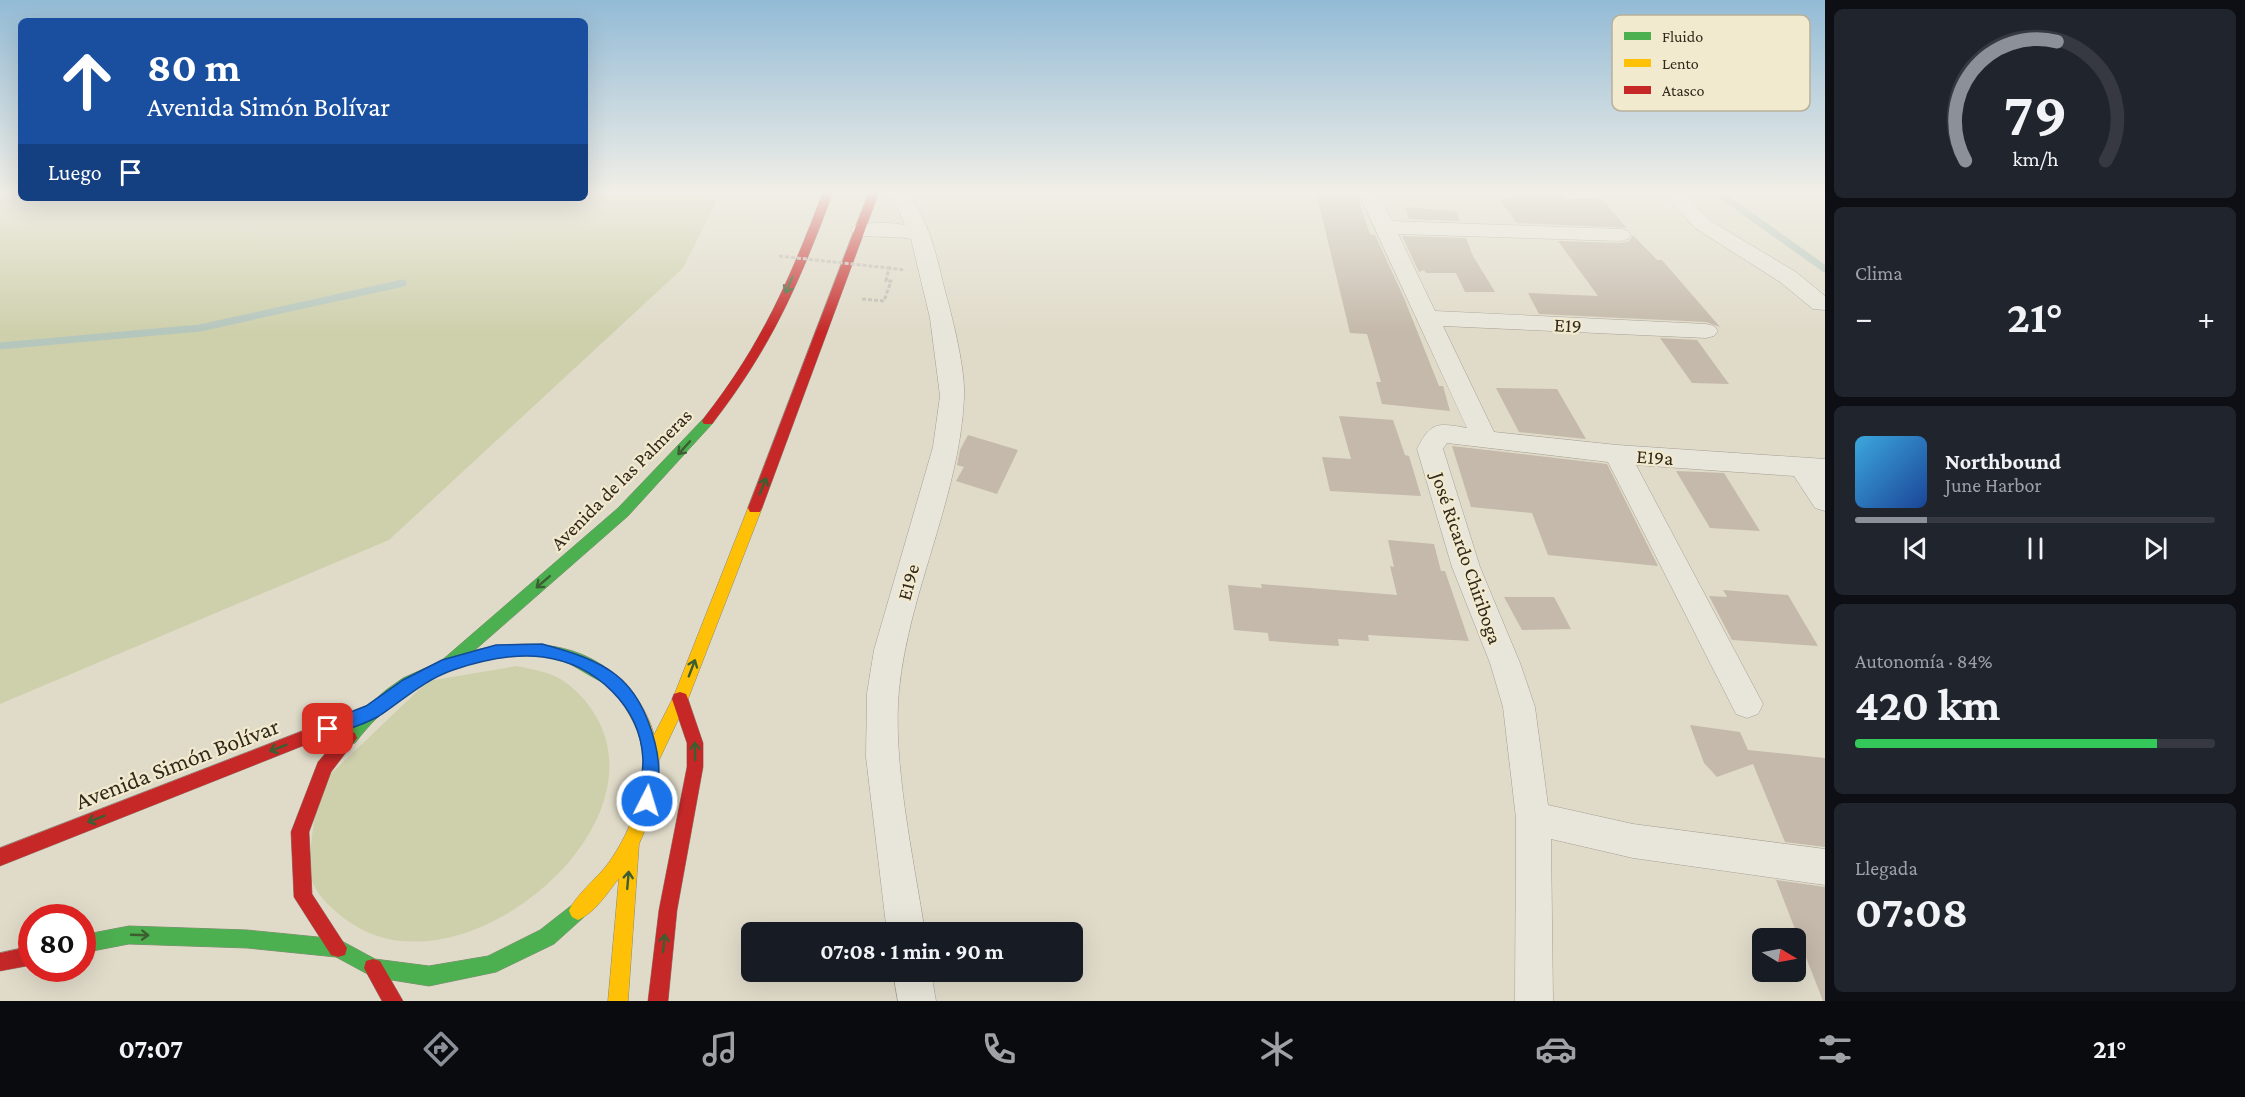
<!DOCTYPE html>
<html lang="es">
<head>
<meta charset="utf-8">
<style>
	body { margin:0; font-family:"Crimson Pro",serif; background:#20242c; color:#f1f3f6; height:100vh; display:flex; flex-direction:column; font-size:22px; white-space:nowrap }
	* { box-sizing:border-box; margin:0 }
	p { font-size:20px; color:#9ea1a6 }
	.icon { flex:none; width:33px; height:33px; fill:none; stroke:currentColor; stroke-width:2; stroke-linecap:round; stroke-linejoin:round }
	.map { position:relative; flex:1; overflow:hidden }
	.panel { display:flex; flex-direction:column; gap:9px; padding:9px; background:#0d0f14; width:420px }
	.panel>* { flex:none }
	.top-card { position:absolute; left:18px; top:18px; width:570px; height:183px; border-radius:9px; box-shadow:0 6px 24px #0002; background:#1a4fa0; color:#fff; overflow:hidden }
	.needle { width:39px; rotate:100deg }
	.buttons { position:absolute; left:1752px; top:928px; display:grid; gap:12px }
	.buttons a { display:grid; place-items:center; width:54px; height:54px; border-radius:9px; background:#171b24; box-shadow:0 6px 24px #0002; font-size:30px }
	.speed { position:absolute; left:18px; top:904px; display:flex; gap:12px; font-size:30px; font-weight:700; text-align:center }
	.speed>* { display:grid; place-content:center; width:78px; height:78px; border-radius:50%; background:#171b24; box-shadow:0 6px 24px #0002; line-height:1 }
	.speed .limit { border:9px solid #d22; background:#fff; color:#111 }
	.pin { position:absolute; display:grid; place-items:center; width:51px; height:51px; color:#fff; margin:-26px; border-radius:12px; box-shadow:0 3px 9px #0006 }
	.me { position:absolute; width:66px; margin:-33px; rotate:5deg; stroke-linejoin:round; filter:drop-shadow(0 0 4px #0008) }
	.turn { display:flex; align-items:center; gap:21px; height:126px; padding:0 30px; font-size:27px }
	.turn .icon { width:78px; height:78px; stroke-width:2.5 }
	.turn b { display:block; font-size:42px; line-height:51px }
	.then { display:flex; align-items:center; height:57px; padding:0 30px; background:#0003; gap:12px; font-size:22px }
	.big { font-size:45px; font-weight:700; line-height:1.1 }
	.panel .tile { flex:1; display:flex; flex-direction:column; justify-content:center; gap:9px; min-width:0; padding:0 21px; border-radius:9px; background:#20242c }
	.panel .dial { align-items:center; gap:0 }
	.dial svg { height:156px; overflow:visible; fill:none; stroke:#363941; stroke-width:7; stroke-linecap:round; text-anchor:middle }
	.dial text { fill:#f1f3f6; stroke:none }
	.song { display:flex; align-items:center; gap:18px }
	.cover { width:72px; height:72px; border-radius:9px; background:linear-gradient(135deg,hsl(200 70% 55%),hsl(220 70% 35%)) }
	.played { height:6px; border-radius:3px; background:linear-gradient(90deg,#8c9099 20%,#363941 20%) }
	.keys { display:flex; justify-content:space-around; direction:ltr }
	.heat { display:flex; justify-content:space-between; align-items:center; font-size:33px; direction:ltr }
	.charge { height:9px; border-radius:4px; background:linear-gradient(90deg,#34c759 84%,#363941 0) }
	.trip { position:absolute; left:741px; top:922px; width:342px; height:60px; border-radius:9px; background:#171b24; box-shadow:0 6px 24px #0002; font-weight:700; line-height:60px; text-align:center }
	.dock { display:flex; height:96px; justify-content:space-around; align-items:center; background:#090b0e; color:#9ea1a6 }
	.dock .icon { width:42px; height:42px }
	.dock .selected { color:#8c9099 }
	.dock b { font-size:27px; color:#f1f3f6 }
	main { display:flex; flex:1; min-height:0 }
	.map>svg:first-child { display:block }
</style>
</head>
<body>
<main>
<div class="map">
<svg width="1825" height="1001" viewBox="0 0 1825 1001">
	<rect width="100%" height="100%" fill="#e0dbc9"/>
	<g fill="#ced0ac">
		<polygon points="0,192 21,192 21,198 585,198 585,192 721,192 683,268 389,540 0,704"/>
		<path d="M517,666C530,669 545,671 557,677C575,687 587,701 597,718C661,833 462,994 354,925C338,915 314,895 310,875C307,863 317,802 319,785L428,681Z"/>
	</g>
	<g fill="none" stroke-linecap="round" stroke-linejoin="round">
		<g stroke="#b5c6bc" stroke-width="7">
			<polyline points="1717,192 1825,269"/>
			<polyline points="0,346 200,328 403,283"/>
		</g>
	</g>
	<g fill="#c4b9aa">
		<polygon points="1316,192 1356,192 1370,234 1375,235 1404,298 1439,386 1443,386 1450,411 1382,404 1376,382 1381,382 1367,334 1350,333"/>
		<polygon points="1506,192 1561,192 1566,199 1600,198 1627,228 1517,223 1499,199 1510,197"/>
		<polygon points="1405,207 1456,211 1460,221 1409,219"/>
		<polygon points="1633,235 1657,260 1662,260 1720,327 1706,322 1539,314 1528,293 1598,296 1558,241 1621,243 1629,241"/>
		<polygon points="1402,236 1466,238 1473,256 1495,292 1465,292 1456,273 1426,273 1424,270 1419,272"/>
		<polygon points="1660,338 1697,340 1729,384 1692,383"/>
		<polygon points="1496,388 1557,389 1586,439 1519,432"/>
		<polygon points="1339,416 1393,420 1405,455 1409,456 1421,496 1330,491 1322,457 1351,459"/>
		<polygon points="968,435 1018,450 997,494 956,481 964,467 957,465 960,450"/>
		<polygon points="1452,446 1607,464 1658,566 1548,555 1532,513 1471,507"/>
		<polygon points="1676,471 1724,473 1760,531 1710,528"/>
		<polygon points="1388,540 1434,544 1441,571 1445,571 1469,641 1368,635 1369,641 1338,639 1339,646 1306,644 1269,641 1268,633 1234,630 1228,585 1262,588 1261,584 1397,595 1390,566 1394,567"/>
		<polygon points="1723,590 1788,595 1818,646 1732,640 1709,596 1727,597"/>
		<polygon points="1504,597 1554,597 1571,629 1522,630"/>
		<polygon points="1690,725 1740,732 1748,750 1825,758 1825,847 1785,842 1753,764 1717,777 1704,763"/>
		<polygon points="1776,880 1825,887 1825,1001 1823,1001"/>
	</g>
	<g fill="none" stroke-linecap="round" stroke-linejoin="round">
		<g stroke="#a59f93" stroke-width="1">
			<g id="street">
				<path d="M885,192H906C929,219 936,254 944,287C952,316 966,370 964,399C959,498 909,591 899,690C892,762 914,860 925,933H887L866,757L867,693L874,650L933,447L940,396L930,318L911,239C892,235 872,239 854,234L851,230L854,226C870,222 889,222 905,225L897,207Z"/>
				<path d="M1358,192H1378L1392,221L1621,229L1628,231L1631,235L1628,239L1621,241L1398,234L1435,311L1706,324L1714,326L1718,331L1714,336L1706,338L1443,326L1494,432L1617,445L1825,459V511L1815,508L1794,476L1636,465L1763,704L1758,714L1747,718L1736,714L1608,462L1447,443L1443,449L1480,567L1520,663L1535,707L1548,805L1633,824L1825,849V885L1633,858L1551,839L1553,1001H1515L1516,818L1503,707L1490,663L1452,567L1417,449C1431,421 1438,423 1467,428Z"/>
				<polygon points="1662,192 1683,192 1709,220 1796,272 1825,296 1825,310 1813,309 1780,282 1695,228"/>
				<polygon points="893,972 931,972 936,1001 898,1001"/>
			</g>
		</g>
		<g stroke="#8a8579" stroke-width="1">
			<g id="fast">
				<path d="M708,417L714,421L712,424L628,516L475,650C518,641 564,640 602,665C609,670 616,673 620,680L618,685C606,689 579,667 565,662C514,644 446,665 404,695C385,708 369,725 355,743L349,745L343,743L341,738L343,733L363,710L386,690L403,678L441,661L618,508L704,418Z"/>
				<polygon points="578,902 584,905 587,911 584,917 554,944 496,972 429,986 373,977 336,957 247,948 129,944 82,953 82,935 129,926 247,930 338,939 375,959 429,966 488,956 540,930 572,905"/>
			</g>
		</g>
		<g stroke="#8a8579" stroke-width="1">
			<path id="slow" d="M755,503L760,504L762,508L688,699L659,760L658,787L651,816L639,844L628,1001H608L619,878C608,892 595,913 578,920L572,917L569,911C574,897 597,878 607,865C633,830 654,774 637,730C632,718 624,705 616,694C612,689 607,686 604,680L606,675L612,673C629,679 650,717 654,735L673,698L748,508L750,504Z"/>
		</g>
		<g stroke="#8a8579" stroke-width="1">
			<g id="jam">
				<path d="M823,192H833C800,282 771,348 712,424H704L702,421L704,418C762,344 790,279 823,192Z"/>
				<polygon points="869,192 879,192 762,508 760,512 750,512 748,508"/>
				<polygon points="680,692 686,694 688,699 703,743 703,767 677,910 668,1001 648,1001 659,910 687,767 687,743 672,699 674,694"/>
				<polygon points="367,706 373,708 375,713 373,718 0,866 0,848"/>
				<polygon points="349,731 355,733 357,738 331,772 309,832 312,894 347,948 345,955 338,957 331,955 294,897 291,832 318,762 343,733"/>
				<polygon points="32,946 32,965 0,971 0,953"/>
				<polygon points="373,959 380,961 403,1001 382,1001 364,968 366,961"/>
			</g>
		</g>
		<polyline stroke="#c1bcb2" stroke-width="3" stroke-dasharray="4 2" stroke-linecap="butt" points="862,299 884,301 891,281 886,281 889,268 905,270"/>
		<use href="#street" fill="#e8e5da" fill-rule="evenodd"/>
		<use href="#fast" fill="#4caf50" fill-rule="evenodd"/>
		<use href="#slow" fill="#ffc107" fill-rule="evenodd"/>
		<use href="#jam" fill="#c62828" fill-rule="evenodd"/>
		<polyline stroke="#c1bcb2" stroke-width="3" stroke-dasharray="4 2" stroke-linecap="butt" points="779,256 889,268"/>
	</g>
	<defs><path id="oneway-shaft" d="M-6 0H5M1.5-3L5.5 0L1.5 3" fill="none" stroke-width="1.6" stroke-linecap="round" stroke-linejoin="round" transform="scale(1.5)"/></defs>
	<g stroke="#3c5e31">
		<use href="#oneway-shaft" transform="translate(789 285) rotate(114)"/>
		<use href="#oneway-shaft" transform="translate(684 448) rotate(132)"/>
		<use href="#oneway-shaft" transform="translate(763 486) rotate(-68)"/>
		<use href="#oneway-shaft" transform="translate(543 582) rotate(139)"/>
		<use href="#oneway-shaft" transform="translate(692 668) rotate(-69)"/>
		<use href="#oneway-shaft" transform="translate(278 748) rotate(159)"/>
		<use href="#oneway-shaft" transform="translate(695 751) rotate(-91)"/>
		<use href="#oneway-shaft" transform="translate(96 819) rotate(159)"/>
		<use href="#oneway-shaft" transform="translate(628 880) rotate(-85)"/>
		<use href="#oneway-shaft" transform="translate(140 935) rotate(2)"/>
		<use href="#oneway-shaft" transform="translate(664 943) rotate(-84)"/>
	</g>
	<linearGradient id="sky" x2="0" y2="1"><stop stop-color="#93bbd6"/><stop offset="0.58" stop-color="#f1efe7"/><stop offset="1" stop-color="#f1efe7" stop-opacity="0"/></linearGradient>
	<rect width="1825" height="332" fill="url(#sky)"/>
	<path fill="#1a73e8" stroke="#114b97" stroke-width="1.5" d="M542,644C605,661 638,676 655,743C660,762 661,789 653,807L647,809L641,807L638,801C640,788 643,773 643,760C641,706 595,664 543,657C513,653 480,661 453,670C424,680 403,700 379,716C364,725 344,730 328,736L322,734L319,729L322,723L366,706L403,680L442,660L496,645Z"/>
	<g text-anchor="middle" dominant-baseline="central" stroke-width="4.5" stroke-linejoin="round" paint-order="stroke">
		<g font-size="20" fill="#32281c" stroke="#f2eace">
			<text transform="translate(1568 325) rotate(3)">E19</text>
			<text transform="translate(1655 457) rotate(4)">E19a</text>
			<text transform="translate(621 479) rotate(-45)">Avenida de las Palmeras</text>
			<text transform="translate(1467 558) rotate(71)">José Ricardo Chiriboga</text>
			<text transform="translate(908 582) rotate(-75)">E19e</text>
		</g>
		<g font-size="24" fill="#32281c" stroke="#f2eace">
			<text transform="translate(177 763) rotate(-21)">Avenida Simón Bolívar</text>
		</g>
	</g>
	<rect x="1612" y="15" width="198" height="96" rx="9" fill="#f2eace" stroke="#b8b099" stroke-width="1.5"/>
	<rect x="1624" y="32" width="27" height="8" fill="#4caf50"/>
	<rect x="1624" y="59" width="27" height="8" fill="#ffc107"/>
	<rect x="1624" y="86" width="27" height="8" fill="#c62828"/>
	<g font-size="16" fill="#32281c">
		<text x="1662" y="42">Fluido</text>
		<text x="1662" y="69">Lento</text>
		<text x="1662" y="96">Atasco</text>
	</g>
</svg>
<div class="buttons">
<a><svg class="needle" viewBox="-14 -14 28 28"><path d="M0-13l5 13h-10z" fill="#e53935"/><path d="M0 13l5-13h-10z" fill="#9ea1a6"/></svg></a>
</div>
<div class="speed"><div class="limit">80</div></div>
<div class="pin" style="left:328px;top:729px;background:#d93025"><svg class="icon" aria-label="arrive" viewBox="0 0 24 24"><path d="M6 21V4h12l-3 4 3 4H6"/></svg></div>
<svg class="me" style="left:647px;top:801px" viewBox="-20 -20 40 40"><circle r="17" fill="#1a73e8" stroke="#fff" stroke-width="3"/><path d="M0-11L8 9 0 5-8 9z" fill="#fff"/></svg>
<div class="trip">07:08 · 1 min · 90 m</div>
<div class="top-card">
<div class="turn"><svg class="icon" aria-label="ahead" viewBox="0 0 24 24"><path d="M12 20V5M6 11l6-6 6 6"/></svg><div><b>80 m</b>Avenida Simón Bolívar</div></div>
<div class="then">Luego<svg class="icon" aria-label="arrive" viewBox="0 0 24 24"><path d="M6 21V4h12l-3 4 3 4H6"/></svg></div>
</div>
</div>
<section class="panel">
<div class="tile dial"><svg viewBox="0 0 100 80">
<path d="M14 69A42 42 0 1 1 86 69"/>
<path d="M14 69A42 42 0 0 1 61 8" stroke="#8c9099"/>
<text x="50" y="56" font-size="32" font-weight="700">79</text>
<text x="50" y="72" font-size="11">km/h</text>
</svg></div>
<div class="tile"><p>Clima</p>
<div class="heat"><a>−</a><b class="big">21°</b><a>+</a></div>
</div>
<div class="tile">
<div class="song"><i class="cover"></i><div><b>Northbound</b><p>June Harbor</p></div></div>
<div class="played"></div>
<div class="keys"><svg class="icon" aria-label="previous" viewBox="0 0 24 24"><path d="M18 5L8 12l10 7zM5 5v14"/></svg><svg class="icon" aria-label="pause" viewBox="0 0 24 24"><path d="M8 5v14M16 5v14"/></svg><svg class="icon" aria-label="next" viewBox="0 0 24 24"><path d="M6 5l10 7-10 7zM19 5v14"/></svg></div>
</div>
<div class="tile"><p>Autonomía · 84%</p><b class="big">420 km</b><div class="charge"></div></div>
<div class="tile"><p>Llegada</p><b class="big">07:08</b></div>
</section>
</main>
<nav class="dock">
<b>07:07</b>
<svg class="icon selected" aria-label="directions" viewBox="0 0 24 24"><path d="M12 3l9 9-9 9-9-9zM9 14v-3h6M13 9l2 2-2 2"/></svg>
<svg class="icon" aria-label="music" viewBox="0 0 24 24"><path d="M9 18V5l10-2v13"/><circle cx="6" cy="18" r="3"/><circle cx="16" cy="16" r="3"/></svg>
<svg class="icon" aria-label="phone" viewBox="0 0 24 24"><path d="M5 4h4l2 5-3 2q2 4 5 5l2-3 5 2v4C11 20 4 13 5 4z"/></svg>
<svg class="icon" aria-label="climate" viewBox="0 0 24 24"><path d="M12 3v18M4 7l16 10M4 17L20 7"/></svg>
<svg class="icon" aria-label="car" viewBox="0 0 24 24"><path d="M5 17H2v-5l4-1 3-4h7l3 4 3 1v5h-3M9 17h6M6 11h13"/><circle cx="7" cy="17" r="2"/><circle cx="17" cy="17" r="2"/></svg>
<svg class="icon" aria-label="filters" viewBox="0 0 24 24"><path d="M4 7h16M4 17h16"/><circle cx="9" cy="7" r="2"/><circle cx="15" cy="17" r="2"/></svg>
<b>21°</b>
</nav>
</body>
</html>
